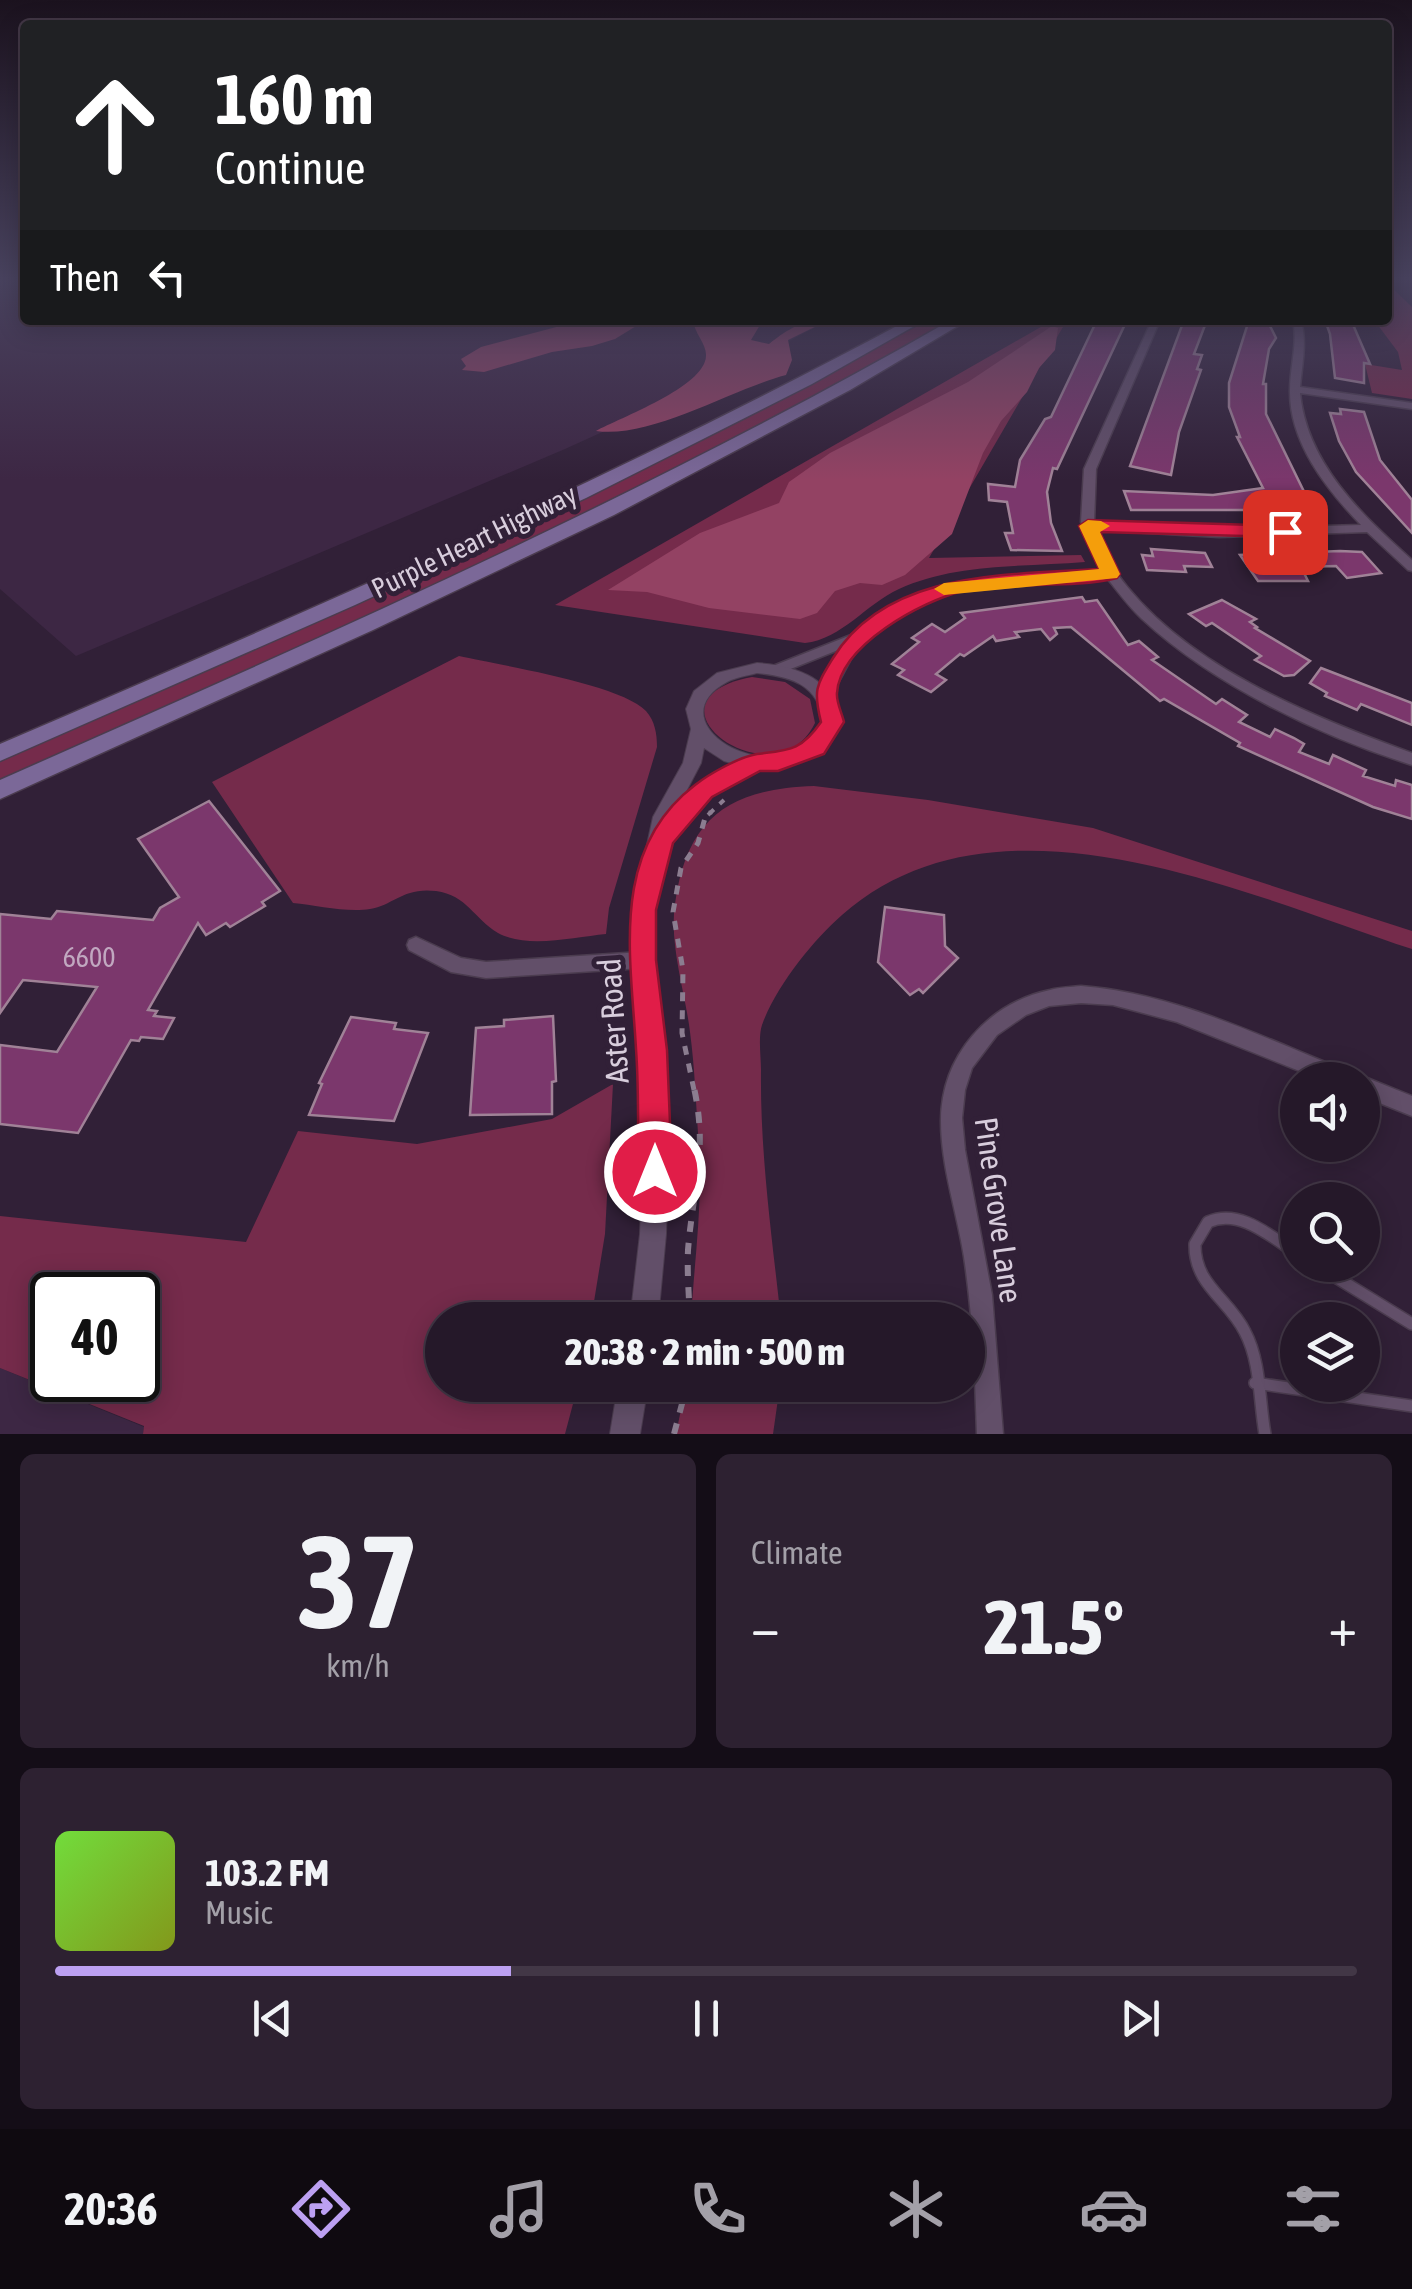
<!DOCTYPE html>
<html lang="en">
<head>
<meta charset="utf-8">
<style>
	body { margin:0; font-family:"Asap Condensed",sans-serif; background:#2d2131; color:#f1f3f6; height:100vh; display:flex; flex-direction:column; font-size:38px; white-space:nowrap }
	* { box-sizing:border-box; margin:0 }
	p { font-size:32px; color:#a3a0a8 }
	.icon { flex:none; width:55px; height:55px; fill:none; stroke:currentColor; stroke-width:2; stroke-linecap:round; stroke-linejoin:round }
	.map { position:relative; height:1434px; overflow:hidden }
	.details { display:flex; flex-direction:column; gap:20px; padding:20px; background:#140d17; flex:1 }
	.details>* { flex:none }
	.guide { position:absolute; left:20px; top:20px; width:1372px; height:305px; border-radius:10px; box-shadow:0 5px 25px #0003,0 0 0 2px #423746; background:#202124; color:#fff; overflow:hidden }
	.fabs { position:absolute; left:1280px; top:1062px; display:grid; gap:20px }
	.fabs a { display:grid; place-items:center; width:100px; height:100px; border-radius:50%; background:#251829; box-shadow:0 5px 25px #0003,0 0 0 2px #423746; font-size:50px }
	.speed { position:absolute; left:30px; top:1272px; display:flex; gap:20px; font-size:50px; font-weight:700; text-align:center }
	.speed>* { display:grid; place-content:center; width:130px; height:130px; border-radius:50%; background:#251829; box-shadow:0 5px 25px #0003,0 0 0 2px #423746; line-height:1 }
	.speed .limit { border:5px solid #111; border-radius:15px; background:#fff; color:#111 }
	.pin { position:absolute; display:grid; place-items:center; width:85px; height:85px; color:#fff; margin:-42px; border-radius:20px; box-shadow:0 5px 15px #0006 }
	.me { position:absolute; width:110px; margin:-55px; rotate:0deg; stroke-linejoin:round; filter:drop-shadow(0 0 8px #0008) }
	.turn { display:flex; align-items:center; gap:35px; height:210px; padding:0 30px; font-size:45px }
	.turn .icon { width:130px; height:130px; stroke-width:2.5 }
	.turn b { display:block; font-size:70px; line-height:85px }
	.then { display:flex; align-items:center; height:95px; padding:0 30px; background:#0003; gap:20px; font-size:38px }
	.big { font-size:75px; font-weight:800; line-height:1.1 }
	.details .tile { flex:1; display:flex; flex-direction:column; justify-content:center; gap:15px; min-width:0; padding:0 35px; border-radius:15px; background:#2d2131 }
	.details .dial { align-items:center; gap:0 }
	.dial b { font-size:130px; line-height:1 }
	.song { display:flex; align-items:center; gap:30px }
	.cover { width:120px; height:120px; border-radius:15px; background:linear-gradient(135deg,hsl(100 70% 55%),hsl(70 70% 35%)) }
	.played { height:10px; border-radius:5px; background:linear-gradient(90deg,#bca0f2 35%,#423746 35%) }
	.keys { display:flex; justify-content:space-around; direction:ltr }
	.heat { display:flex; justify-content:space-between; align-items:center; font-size:55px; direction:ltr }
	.details .tiles { flex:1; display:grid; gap:20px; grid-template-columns:1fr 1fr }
	.tile:last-child { grid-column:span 2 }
	.trip { position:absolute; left:425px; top:1302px; width:560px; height:100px; border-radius:50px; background:#251829; box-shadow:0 5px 25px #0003,0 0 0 2px #423746; font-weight:800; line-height:100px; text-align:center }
	.tab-bar { display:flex; height:160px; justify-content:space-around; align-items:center; background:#0f0a10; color:#a3a0a8 }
	.tab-bar .icon { width:70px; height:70px }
	.tab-bar .on { color:#bca0f2 }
	.tab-bar b { font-size:45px; color:#f1f3f6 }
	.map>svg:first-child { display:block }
</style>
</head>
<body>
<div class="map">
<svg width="1412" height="1434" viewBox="0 0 1412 1434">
	<rect width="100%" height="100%" fill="#312037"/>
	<g fill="#3d2744">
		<polygon points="0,280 25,280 25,320 829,320 704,386 565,449 76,656 0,589"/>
		<polygon points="0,1368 144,1427 143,1434 0,1434"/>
	</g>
	<g fill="#752b4b" fill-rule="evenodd">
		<polygon points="1388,284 1412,307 1412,399 1372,393 1365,364 1402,370 1398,352 1374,320 1388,320"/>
		<path d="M929,320H952C645,494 322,637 0,781V762L612,485Z"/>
		<path d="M1053,320H1067L929,558L1081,555L1085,562C1025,567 955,563 899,589C866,604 842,639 805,643L555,605Z"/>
		<path d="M459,656C499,665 621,684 646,711C655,721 657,734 657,747L609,908L606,934C575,937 527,949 498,933C474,919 467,895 436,891C403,887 394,905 370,909C347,913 316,905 293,903L212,782Z"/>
		<path d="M752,677L785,682L810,699L815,723C775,806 630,700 752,677Z"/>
		<path d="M814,786L928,800L1093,828L1412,931V949C1244,894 998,778 842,915C813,940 775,988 762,1025C758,1037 761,1057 761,1070C760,1154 772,1237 781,1320H691C694,1263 703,1203 699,1146C696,1108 695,1069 690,1032C685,991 669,945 675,904C687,816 731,789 814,786Z"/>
		<path d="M613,1084L605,1234L591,1320H442V1385H578L565,1434H143L144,1426L0,1368V1216L246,1242L298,1131L417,1144L552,1119ZM52,1295H138V1380H52Z"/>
		<polygon points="686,1385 780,1385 773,1434 676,1434"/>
	</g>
	<g fill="#934263">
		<polygon points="583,320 646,320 615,339 592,346 552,352 484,372 462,370 466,366 461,359 481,347"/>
		<path d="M693,320H763L751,340L769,344C789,328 803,320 829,320L788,340L792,360L786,375C732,389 651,439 596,431C619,418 705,387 706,356C707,344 694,333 693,320Z"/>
		<polygon points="1052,326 1058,328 1055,350 1039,368 1027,392 1001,421 983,453 952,534 905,575 882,585 860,583 835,591 817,613 800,619 709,608 647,592 608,590 700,533 779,503 789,482 830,453 968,382"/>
	</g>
	<g fill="#7b376c" stroke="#a08297" stroke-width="2.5">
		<polygon points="1097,320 1126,322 1057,469 1053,468 1047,492 1051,523 1062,551 1011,550 1005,533 1013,533 1007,502 989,500 988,484 1015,487 1020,460 1045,419 1051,417"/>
		<polygon points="1184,320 1207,320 1194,354 1202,355 1197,369 1201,370 1179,432 1171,475 1130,466"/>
		<polygon points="1249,320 1267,320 1276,338 1269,349 1263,384 1266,384 1266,414 1313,510 1131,510 1124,491 1213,495 1263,488 1237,437 1240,437 1229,407 1229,383"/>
		<polygon points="1325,320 1351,320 1370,364 1364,363 1364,383 1335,378 1330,334"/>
		<polygon points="1340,409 1364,412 1380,460 1412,500 1412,533 1356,472 1339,441 1330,413 1341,414"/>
		<polygon points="1151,549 1205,553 1212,567 1184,566 1186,572 1147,570 1142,555 1153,556"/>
		<polygon points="1340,551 1362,552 1381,573 1347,578 1336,566 1301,567 1308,581 1258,581 1240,555"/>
		<polygon points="1082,597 1085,602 1097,600 1128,645 1139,641 1158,657 1152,660 1216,704 1222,699 1247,715 1239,722 1270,737 1275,729 1294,738 1304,744 1299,752 1329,764 1333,755 1366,770 1363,776 1395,786 1396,780 1412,785 1412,819 1373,807 1238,746 1240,743 1164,699 1160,701 1071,627 1054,628 1057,634 1050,640 1041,629 1015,632 1019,637 996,641 993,636 964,656 960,654 936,674 946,680 931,692 898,675 904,670 892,664 919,642 912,638 932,624 945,632 965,618 961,613"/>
		<polygon points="1222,600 1256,619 1250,622 1257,627 1255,628 1310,661 1294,675 1284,676 1255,660 1261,656 1212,623 1206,626 1189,614"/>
		<polygon points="1321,668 1412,703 1412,725 1361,704 1357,710 1325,696 1327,693 1310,683"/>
		<polygon points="209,801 280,891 262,902 265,906 230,927 226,923 206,935 198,923 148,1010 157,1011 154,1016 174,1018 163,1039 141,1037 139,1041 131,1040 78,1133 0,1124 0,1045 57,1052 97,987 23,980 0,1013 0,914 51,919 57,911 153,920 160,908 179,897 138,839"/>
		<polygon points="885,907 944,915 945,946 958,958 923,993 919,989 910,995 878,962"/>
		<polygon points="553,1016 556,1081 552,1082 552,1114 470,1115 476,1028 504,1026 504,1020"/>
		<polygon points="351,1017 396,1023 394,1029 428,1033 394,1121 309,1115 322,1084 319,1083"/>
	</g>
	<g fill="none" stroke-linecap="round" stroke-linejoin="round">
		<g stroke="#4b3c4f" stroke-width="14">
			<g id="service">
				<polyline points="1316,1265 1412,1324"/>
				<polyline points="1255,1383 1412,1406"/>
				<path d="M1265,1434C1259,1401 1261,1362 1245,1332C1229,1299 1194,1285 1195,1244L1208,1222C1241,1208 1271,1237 1298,1254"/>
			</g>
		</g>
		<g stroke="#4b3c4f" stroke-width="3">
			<g id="minor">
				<path d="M1152,320H1160L1096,469L1094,523L1219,529L1361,525C1326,489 1289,442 1290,390C1290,366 1298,344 1293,320H1301C1307,343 1302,364 1300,387L1412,403V409L1300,393C1307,464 1362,515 1412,560V571L1408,570L1367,532L1219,537L1097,530C1102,544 1107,560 1116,572C1181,664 1309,716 1412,753V765C1320,736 1213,685 1142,619C1129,607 1118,592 1107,578L947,593L903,612L860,642L830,698H820L818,695L843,648L783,672H773L771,669L773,666L851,635L893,606L940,586L1101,571L1081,522L1084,469Z"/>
				<polygon points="416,937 461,958 486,962 642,952 649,954 651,960 649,966 642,968 486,978 451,972 409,950 407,945 409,940"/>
				<path d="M1081,986C1176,993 1265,1039 1353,1073L1356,1079L1362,1076L1412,1096V1116L1362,1096V1080H1322L1177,1022L1113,1005L1081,1003L1049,1006L1026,1015L997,1035L972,1068L965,1090L962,1118L965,1150L992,1295L1003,1434H977C975,1375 973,1316 964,1257C957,1212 941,1167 941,1121C941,1056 988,1003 1050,990C1060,987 1071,987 1081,986Z"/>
			</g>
		</g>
		<g stroke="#4b3c4f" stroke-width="2">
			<g id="tertiary">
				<path d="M757,663C798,666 833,678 842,722L831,741L815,756L787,766L760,769L710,796L667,845L653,910V960L669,1141L666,1234L658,1320H630L640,1234L643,1141L631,960L633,910L653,817L683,763L691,729L686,709L694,691L717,673ZM757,673C792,677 817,684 824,722C785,802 649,724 727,682C736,677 747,676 757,673ZM704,748L724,761L738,765L696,786L678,807L701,763Z"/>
				<polygon points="618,1385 648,1385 640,1434 610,1434"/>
			</g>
		</g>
		<g stroke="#4b3c4f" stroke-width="3">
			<g id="primary">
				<path d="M908,320H925L812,384L586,498L355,605L0,761V744C307,612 613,479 908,320Z"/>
				<path d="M951,320H968L850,390L614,515L373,630L0,799V780C323,637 645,496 951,320Z"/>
			</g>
		</g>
		<polyline stroke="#8b7d90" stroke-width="4" stroke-dasharray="8 8" stroke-linecap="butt" points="708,815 724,800"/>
		<polyline stroke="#8b7d90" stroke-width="5" stroke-dasharray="9 9" stroke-linecap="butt" points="694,1090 682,1033 683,970 673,912 681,868 698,843 705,818 711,812"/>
		<g stroke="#8b7d90" stroke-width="6" stroke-dasharray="11 11" stroke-linecap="butt">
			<path d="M690,1320C689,1297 687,1273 688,1250C693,1188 708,1151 694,1088"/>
			<polyline points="674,1434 687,1385"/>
		</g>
		<use href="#service" stroke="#624f69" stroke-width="11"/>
		<use href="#minor" fill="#624f69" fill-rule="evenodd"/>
		<use href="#tertiary" fill="#624f69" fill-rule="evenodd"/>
		<use href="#primary" fill="#7b6898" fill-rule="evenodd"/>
	</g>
	<linearGradient id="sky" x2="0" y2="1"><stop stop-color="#1b121e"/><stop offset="0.58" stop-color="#48425e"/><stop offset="1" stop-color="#48425e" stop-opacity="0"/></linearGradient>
	<rect width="1412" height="480" fill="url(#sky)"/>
	<path fill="#e11d48" stroke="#92132f" stroke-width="2.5" d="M1088,520L1285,526L1294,532L1285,537L1100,532L1120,574L1117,578C1068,590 1013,580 963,591C922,601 840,645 837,693C836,702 842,713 844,722L824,754L778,771H760L712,797L673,843L656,910V960L667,1050L672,1172L667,1184L655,1189L643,1184L638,1172C638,1131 639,1090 636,1049C631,957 609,850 695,785C709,774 739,757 757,754C789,750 801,751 821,722C813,690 816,686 833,658C887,570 1008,575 1099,569L1079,526Z"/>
	<polygon fill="#f59e0b" points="1101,521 1110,526 1100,532 1120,574 1117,578 944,595 934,589 944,583 1099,569 1079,526 1088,520"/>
	<g text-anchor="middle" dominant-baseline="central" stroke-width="10" stroke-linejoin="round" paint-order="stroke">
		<g font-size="28" fill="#d8cddc" stroke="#312037">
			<text transform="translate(474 541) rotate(-26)">Purple Heart Highway</text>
		</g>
		<g font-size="28" fill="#c1a8c0">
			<text x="89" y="957">6600</text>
		</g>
		<g font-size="32" fill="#d8cddc" stroke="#312037">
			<text transform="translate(613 1021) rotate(-94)">Aster Road</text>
			<text transform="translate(999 1210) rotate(82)">Pine Grove Lane</text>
		</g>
	</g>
</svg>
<div class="fabs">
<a><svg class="icon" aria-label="sound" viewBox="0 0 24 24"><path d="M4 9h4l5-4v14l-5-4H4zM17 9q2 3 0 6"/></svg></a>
<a><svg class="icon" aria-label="search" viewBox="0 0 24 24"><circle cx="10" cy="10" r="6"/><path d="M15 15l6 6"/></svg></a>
<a><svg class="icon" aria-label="layers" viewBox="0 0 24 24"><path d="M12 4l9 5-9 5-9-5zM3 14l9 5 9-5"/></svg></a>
</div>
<div class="speed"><div class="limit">40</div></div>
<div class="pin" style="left:1285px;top:532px;background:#d93025"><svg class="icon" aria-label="arrive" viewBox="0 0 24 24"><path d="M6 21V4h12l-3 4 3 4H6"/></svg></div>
<svg class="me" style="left:655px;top:1172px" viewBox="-20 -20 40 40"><circle r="17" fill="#e11d48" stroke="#fff" stroke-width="3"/><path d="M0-11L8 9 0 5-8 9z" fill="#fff"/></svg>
<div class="trip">20:38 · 2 min · 500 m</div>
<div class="guide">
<div class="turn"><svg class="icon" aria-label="ahead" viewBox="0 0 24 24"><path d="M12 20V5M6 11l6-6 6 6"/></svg><div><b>160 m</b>Continue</div></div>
<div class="then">Then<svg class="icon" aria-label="left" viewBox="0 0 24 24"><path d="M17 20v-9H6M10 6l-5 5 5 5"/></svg></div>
</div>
</div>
<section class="details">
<div class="tiles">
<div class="tile dial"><b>37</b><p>km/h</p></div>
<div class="tile"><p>Climate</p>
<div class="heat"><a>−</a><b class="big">21.5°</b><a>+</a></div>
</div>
<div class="tile">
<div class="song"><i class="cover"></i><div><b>103.2 FM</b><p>Music</p></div></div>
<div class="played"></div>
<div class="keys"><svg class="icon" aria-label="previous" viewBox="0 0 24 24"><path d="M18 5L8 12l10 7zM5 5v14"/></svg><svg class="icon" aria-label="pause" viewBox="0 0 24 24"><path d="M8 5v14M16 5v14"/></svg><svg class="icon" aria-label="next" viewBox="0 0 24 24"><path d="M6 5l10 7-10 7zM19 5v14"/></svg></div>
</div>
</div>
</section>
<nav class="tab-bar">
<b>20:36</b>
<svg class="icon on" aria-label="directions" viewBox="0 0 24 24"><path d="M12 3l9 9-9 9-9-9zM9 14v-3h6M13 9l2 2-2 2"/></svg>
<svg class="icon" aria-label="music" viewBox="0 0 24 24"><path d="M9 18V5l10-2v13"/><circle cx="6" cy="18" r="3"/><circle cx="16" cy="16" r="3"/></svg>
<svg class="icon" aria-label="phone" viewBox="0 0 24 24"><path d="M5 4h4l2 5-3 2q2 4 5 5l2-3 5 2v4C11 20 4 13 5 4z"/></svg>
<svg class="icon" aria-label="climate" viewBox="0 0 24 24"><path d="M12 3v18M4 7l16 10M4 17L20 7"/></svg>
<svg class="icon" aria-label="car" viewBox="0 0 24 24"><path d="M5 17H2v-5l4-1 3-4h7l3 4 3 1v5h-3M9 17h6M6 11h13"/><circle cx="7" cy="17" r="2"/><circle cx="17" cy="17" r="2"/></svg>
<svg class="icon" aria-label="filters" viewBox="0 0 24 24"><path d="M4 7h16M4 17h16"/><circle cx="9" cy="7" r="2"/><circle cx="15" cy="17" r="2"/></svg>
</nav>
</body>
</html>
